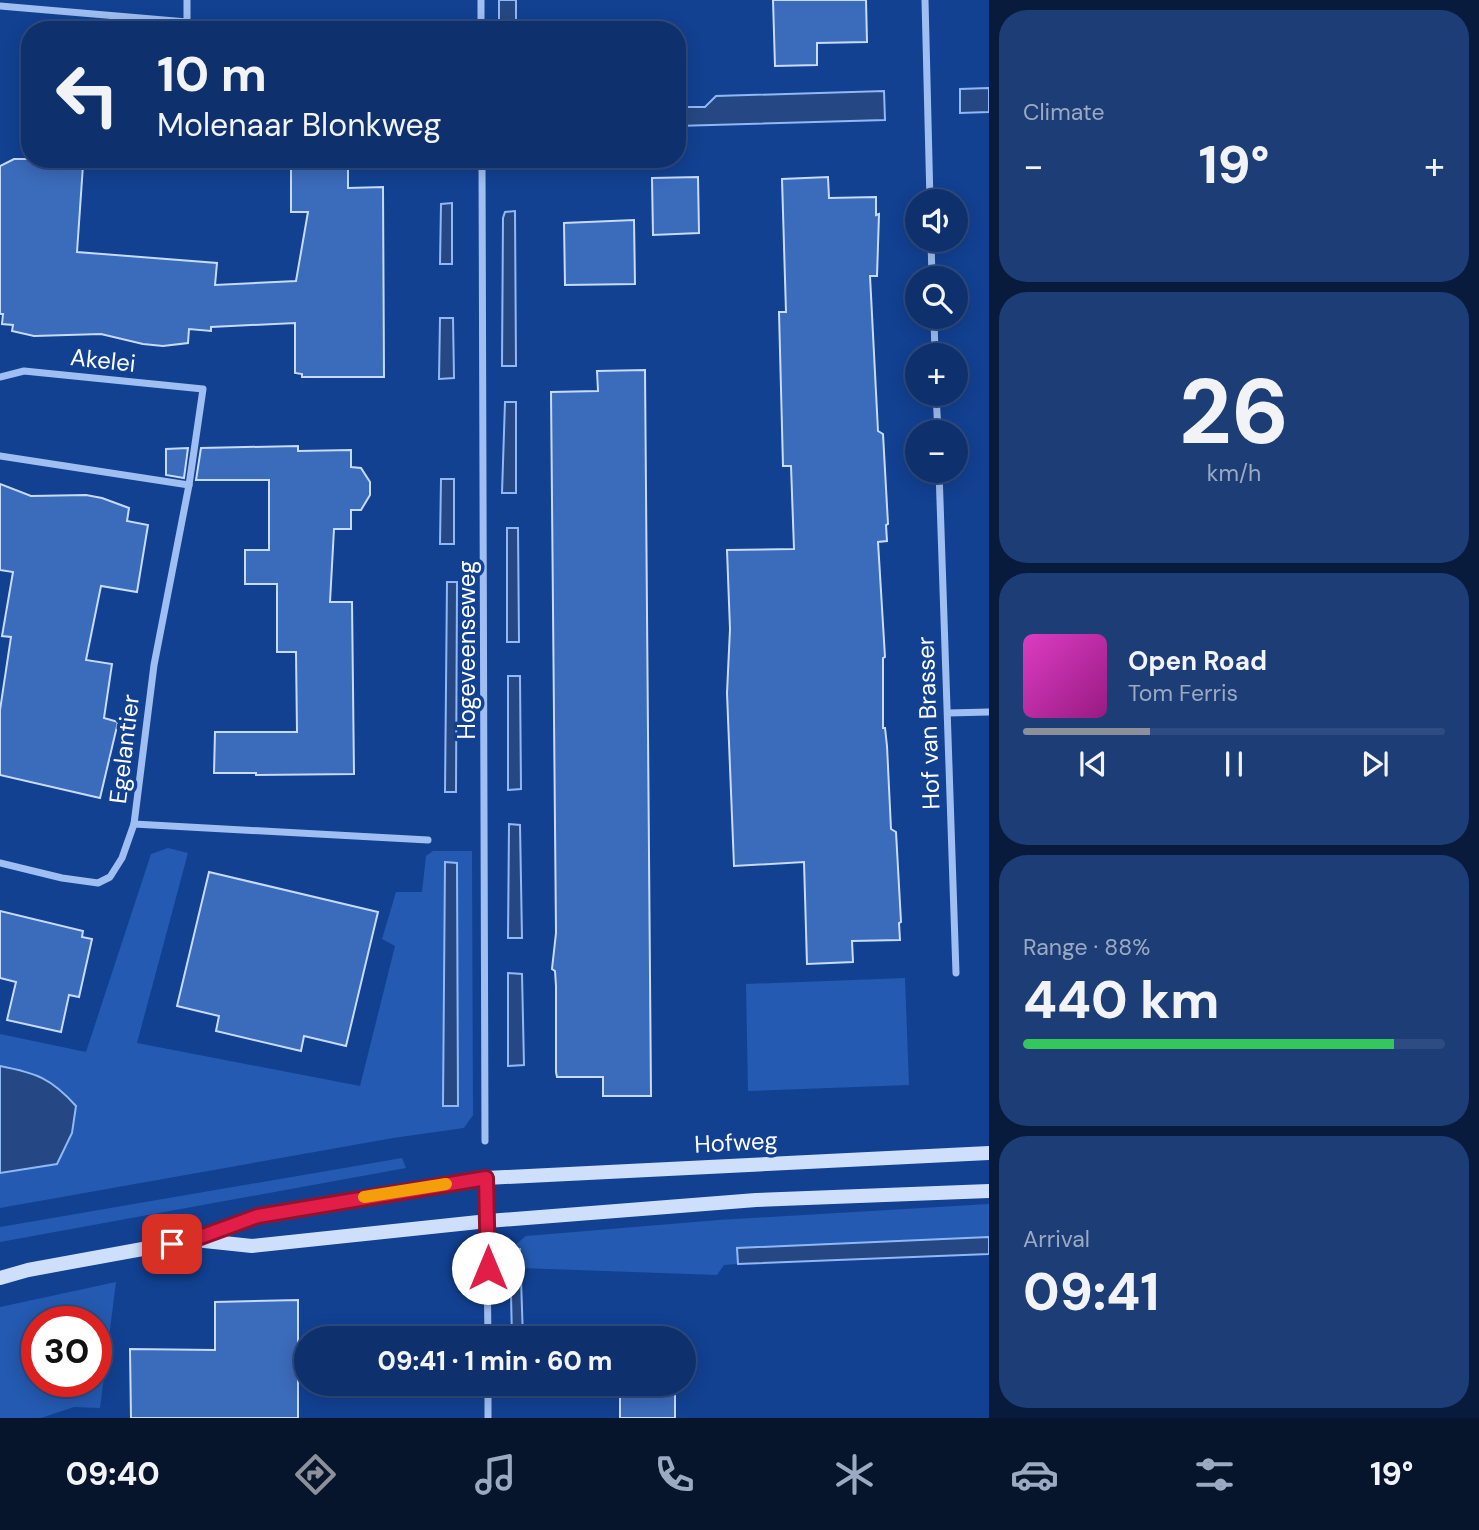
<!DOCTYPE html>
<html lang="en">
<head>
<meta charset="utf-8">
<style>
	body { margin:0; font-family:"DM Sans",sans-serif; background:#1c3d76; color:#f1f3f6; height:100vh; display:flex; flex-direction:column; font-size:26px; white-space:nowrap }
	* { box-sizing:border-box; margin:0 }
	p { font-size:23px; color:#9ba9c2 }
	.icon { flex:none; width:38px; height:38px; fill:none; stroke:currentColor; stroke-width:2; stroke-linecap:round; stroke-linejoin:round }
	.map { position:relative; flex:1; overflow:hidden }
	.details { display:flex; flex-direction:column; gap:10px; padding:10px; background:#081b3c; width:490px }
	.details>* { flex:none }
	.hud { position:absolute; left:21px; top:21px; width:665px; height:147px; border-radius:28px; box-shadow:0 4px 18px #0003,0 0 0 2px #2e4c81; background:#0e316e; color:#f1f3f6; overflow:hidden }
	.tools { position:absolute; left:905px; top:189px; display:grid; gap:14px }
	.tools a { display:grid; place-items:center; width:63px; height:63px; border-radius:50%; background:#0e316e; box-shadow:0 4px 18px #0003,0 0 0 2px #2e4c81; font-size:35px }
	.speed { position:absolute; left:21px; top:1306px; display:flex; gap:14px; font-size:35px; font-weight:700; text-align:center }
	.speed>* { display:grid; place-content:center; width:91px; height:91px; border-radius:50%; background:#0e316e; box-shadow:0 4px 18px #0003,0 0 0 2px #2e4c81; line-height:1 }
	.speed .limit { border:10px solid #d22; background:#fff; color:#111 }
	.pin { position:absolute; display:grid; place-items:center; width:60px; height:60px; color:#fff; margin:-30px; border-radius:14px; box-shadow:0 4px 10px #0006 }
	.me { position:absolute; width:77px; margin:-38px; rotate:0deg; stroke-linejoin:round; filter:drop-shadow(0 0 5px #0008) }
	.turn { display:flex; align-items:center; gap:24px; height:147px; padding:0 21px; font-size:32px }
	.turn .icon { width:91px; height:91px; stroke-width:2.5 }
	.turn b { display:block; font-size:49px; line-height:60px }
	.big { font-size:52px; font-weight:800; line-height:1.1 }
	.details .card { flex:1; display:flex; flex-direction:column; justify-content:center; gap:10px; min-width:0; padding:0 24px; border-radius:28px; background:#1c3d76 }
	.details .dial { align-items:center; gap:0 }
	.dial b { font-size:91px; line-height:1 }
	.song { display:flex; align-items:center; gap:21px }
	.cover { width:84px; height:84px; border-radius:10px; background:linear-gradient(135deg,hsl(310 70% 55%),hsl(310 70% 35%)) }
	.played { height:7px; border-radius:4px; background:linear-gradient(90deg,#8c9099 30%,#2e4c81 30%) }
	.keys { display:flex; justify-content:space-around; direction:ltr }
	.heat { display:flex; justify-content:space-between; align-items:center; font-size:38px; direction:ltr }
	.charge { height:10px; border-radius:5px; background:linear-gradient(90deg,#34c759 88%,#2e4c81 0) }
	.trip { position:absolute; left:294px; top:1326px; width:402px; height:70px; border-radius:35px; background:#0e316e; box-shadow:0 4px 18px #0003,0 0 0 2px #2e4c81; font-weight:800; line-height:70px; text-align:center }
	.tab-bar { display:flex; height:112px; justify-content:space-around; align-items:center; background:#06142c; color:#9ba9c2 }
	.tab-bar .icon { width:49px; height:49px }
	.tab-bar .current { color:#8c9099 }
	.tab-bar b { font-size:32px; color:#f1f3f6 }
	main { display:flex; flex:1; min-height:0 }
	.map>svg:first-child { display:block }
</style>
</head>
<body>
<main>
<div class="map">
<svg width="989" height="1418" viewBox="0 0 989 1418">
	<rect width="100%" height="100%" fill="#124192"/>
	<g fill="#245ab1" fill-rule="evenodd">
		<path d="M168,848L188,853L137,1043L360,1086L395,946L382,939L396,892H422L426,856L433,851H472L473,1115L464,1128L393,1138L0,1208V1173L57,1164L76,1107C51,1078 36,1074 0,1066V1034L86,1052L151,854ZM445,862L457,864L458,1106H443Z"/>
		<polygon points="905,978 909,1085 748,1091 746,984"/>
		<polygon points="402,1158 406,1168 0,1242 0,1227"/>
		<polygon points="989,1204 989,1237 737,1248 738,1264 724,1265 717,1275 521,1268 520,1250 510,1249 526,1236 718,1220"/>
		<path d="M116,1282L100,1408L74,1407L41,1418H0V1307ZM96,1321V1381H37V1321Z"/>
	</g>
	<g fill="#254884" stroke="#90b8f6" stroke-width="2">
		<rect x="499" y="0" width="17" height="30"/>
		<polygon points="989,88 989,112 960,113 960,89"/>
		<polygon points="884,91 885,120 677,126 677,107 705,107 716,96"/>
		<polygon points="452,203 452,264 440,264 441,204"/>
		<polygon points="515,211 516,366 502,366 503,218 505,212"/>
		<polygon points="440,318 453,318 454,378 439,379"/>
		<polygon points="505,402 516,402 516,493 502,493"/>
		<polygon points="441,479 454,479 454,544 440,544"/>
		<polygon points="507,528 518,528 519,642 507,642"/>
		<polygon points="447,582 457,582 456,792 445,792"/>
		<polygon points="508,676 520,676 521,789 508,790"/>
		<polygon points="509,824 520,825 522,938 508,938"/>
		<polygon points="445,862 457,863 458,1106 443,1106"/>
		<polygon points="508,973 522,974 524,1065 508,1066"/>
		<path d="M0,1066C36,1073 51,1078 76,1106L72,1133L57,1164L0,1173Z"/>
		<polygon points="989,1237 989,1254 738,1264 737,1248"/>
		<polygon points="510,1249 520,1249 523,1339 512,1339"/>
	</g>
	<g fill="#3b6bbb" stroke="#c6dbfd" stroke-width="2">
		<polygon points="773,0 866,0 867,42 817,43 817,65 775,66"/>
		<polygon points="14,159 43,159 43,163 83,165 77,252 217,263 215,285 296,281 308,212 291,212 291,167 348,166 348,188 383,187 384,377 302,377 302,374 295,373 295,323 211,327 211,331 189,329 188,343 163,346 143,344 101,334 34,336 12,331 13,325 2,324 3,314 0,314 0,166"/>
		<polygon points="698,177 699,233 653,235 652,178"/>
		<polygon points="828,177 829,198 876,197 876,215 879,214 877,276 870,276 878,431 883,434 888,524 886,525 887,541 878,542 885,657 883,658 883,728 885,728 887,746 891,829 896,832 901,922 899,923 900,940 852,941 853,962 807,964 804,862 734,866 727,693 730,629 727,550 794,549 791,466 783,466 779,312 786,312 782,179"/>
		<polygon points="634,220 635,284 565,285 564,223"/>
		<polygon points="645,370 651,1096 603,1096 603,1077 557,1077 556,1072 556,986 555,971 552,969 556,933 551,392 598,391 597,371"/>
		<polygon points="298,446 298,451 351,450 351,467 361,468 370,482 370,495 361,510 351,510 351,529 334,529 330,602 352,602 354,774 256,775 256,773 214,773 215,732 297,732 296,652 277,652 277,584 245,584 245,550 269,550 269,480 196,480 201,448"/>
		<polygon points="188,448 184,478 166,475 166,449"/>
		<polygon points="0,484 31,496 86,495 102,498 129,508 127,521 148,525 137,592 101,586 86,660 112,664 104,718 118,722 100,798 0,775 0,710 11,637 2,636 13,572 0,570"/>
		<polygon points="209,872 378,912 346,1046 304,1036 301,1051 216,1031 219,1016 177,1006"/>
		<polygon points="0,911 83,931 82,937 92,939 79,997 69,995 61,1032 7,1020 16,982 0,978"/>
		<polygon points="298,1300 298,1418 131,1418 130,1349 215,1350 215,1302"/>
		<rect x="620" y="1384" width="55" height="34"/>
	</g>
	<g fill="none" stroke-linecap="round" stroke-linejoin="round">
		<g stroke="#9fbff2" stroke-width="7">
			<polyline points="481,0 481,30"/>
			<polyline points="925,0 930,201"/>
			<polyline points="0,6 187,22 187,0"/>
			<polyline points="482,159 485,1141"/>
			<polyline points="931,240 932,278"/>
			<polyline points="934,317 935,355"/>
			<polyline points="0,377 24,371 203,389 189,485 154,665 134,824 122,858 110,877 98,883 62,878 0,863"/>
			<polyline points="936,394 938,432"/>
			<polyline points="0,456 189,485"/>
			<polyline points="939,471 956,973"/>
			<polyline points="948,713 989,712"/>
			<polyline points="134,824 428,840"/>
			<polyline points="486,1178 488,1339"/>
			<polyline points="488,1418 488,1384"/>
		</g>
		<g stroke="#cedffc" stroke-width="14">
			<polyline points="195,1240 252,1246 488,1221 756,1200 989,1191"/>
			<polyline points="0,1278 28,1270 192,1240 259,1216 486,1178 989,1153"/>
		</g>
	</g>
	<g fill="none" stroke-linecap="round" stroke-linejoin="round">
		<g stroke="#92132f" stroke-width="18">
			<polyline id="route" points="172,1244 192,1240 258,1216 486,1178 488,1268"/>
		</g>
		<use href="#route" stroke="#e11d48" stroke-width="12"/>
		<polyline stroke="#f59e0b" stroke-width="12" points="364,1197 446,1184"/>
	</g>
	<g text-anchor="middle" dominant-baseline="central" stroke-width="7" stroke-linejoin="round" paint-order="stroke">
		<g font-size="24" fill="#fff" stroke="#124192">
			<text transform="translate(103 360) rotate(6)">Akelei</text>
			<text transform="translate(466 650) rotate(-90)">Hogeveenseweg</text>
			<text transform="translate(928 723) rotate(-92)">Hof van Brasser</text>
			<text transform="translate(124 749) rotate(-83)">Egelantier</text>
			<text transform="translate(736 1142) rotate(-3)">Hofweg</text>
		</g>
	</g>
</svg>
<div class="tools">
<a><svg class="icon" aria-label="sound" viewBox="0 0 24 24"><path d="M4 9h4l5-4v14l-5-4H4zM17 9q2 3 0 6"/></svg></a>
<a><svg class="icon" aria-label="search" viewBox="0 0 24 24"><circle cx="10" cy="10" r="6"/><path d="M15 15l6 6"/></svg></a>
<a>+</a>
<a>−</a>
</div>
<div class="speed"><div class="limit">30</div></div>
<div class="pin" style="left:172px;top:1244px;background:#d93025"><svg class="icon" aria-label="arrive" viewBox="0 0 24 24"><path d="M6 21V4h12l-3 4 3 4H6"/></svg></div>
<svg class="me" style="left:488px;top:1268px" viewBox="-20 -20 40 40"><circle r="19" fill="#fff"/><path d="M0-13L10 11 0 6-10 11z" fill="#e11d48"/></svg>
<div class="trip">09:41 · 1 min · 60 m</div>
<div class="hud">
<div class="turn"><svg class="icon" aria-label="left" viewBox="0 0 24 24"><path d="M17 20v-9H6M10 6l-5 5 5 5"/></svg><div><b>10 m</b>Molenaar Blonkweg</div></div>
</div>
</div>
<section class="details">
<div class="card"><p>Climate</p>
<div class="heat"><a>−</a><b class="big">19°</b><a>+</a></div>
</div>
<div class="card dial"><b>26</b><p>km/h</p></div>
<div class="card">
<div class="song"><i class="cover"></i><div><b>Open Road</b><p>Tom Ferris</p></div></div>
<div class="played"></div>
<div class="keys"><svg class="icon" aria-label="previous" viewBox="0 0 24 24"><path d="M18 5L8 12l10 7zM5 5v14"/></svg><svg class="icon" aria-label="pause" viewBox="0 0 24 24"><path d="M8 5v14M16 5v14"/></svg><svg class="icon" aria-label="next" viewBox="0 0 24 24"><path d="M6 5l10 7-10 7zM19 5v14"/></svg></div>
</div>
<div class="card"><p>Range · 88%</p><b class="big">440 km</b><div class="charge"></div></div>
<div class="card"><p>Arrival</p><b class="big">09:41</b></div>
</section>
</main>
<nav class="tab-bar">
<b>09:40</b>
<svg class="icon current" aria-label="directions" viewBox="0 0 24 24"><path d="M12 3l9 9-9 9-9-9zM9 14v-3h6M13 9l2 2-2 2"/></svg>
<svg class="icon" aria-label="music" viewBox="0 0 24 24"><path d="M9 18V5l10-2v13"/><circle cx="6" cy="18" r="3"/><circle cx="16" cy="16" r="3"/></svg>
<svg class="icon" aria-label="phone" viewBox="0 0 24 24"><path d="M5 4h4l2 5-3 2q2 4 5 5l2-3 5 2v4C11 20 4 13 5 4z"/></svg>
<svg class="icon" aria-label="climate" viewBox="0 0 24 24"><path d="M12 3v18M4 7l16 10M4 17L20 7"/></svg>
<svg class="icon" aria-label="car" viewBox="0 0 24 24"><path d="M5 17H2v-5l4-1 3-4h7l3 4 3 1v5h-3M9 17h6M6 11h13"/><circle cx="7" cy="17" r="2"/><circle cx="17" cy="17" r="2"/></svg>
<svg class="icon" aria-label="filters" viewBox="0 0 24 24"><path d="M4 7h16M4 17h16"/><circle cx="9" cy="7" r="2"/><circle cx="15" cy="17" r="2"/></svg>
<b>19°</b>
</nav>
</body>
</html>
